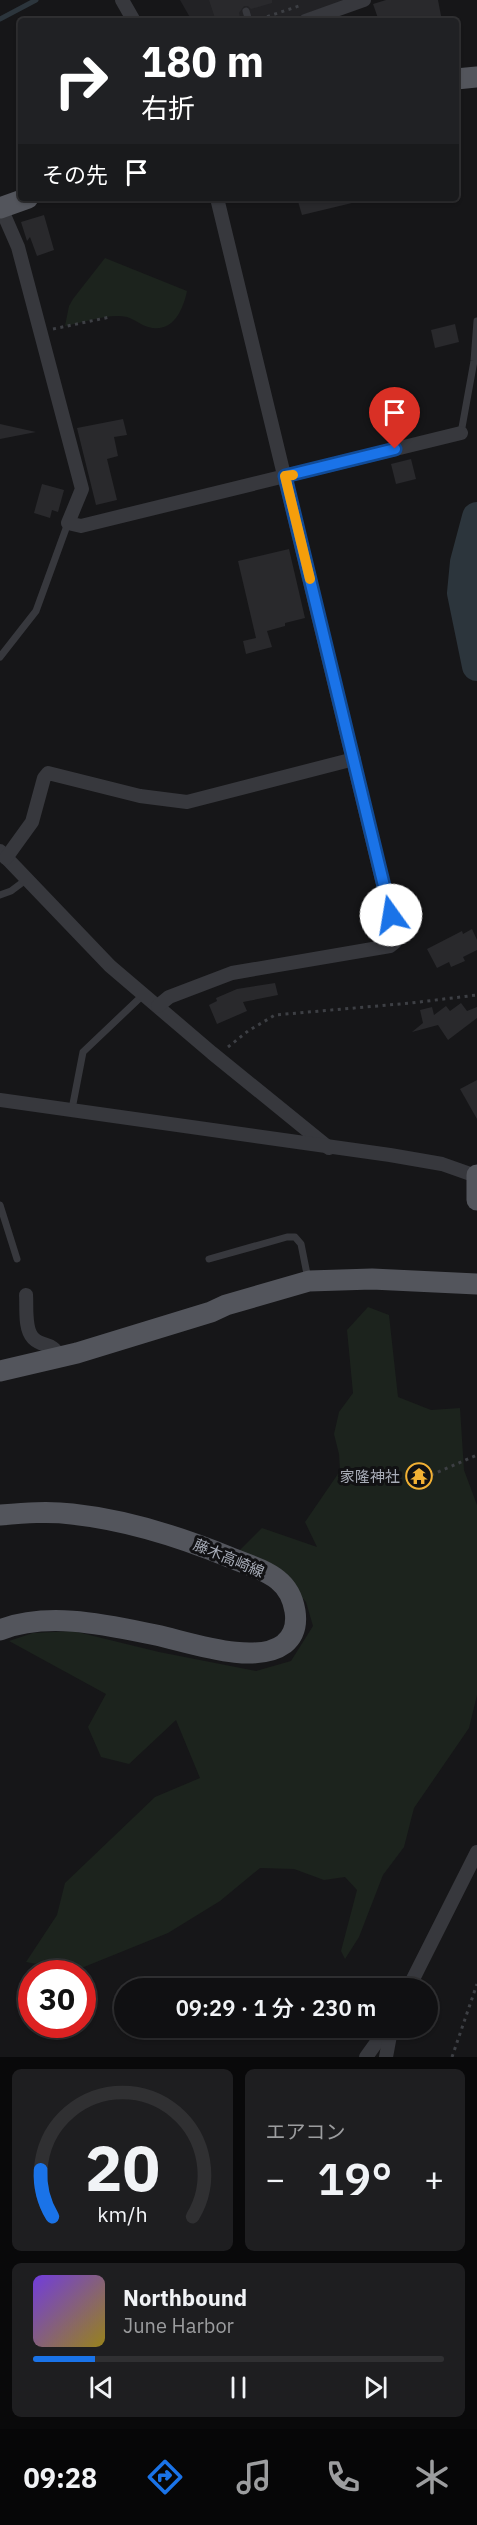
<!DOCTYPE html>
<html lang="ja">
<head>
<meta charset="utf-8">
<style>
	body { margin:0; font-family:"IBM Plex Sans","Noto Sans JP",sans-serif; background:#1e1e20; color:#f1f3f6; height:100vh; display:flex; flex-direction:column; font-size:22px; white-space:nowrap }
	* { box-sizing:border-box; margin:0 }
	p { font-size:20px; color:#9c9d9f }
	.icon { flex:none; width:33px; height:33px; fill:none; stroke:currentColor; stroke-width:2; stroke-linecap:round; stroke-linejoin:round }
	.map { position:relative; height:2057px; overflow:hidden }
	.details { display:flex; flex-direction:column; gap:12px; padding:12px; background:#09090a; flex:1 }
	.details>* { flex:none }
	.guide { position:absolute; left:18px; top:18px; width:441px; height:183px; border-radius:6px; box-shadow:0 2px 4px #0004,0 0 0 2px #303032; background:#202124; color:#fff; overflow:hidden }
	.speed { position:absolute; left:18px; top:1960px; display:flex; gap:12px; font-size:30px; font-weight:700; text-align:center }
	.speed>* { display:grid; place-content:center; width:78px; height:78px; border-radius:50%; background:#101012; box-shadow:0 2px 4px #0004,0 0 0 2px #303032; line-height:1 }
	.speed .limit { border:9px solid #d22; background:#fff; color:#111 }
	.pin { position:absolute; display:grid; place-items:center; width:51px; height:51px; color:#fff; margin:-62px -26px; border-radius:50% 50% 50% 0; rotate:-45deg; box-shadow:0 0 6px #0007 }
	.pin .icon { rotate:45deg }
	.me { position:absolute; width:66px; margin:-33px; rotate:347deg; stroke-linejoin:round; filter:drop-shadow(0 0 4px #0008) }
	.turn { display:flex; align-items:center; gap:21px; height:126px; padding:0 24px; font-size:27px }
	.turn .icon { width:78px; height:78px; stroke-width:2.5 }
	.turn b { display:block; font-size:42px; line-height:51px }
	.then { display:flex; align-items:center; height:57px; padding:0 24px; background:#0003; gap:12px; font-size:22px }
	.big { font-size:45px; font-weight:600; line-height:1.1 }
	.details .card { flex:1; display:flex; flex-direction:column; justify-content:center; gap:9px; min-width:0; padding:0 21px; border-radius:9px; background:#1e1e20 }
	.details .dial { align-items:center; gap:0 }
	.dial svg { height:156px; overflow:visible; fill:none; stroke:#303032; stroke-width:7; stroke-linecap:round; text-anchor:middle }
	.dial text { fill:#f1f3f6; stroke:none }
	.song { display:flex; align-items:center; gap:18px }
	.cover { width:72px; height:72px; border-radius:9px; background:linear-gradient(135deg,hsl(260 70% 55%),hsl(50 70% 35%)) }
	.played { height:6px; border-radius:3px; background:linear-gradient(90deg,#1a73e8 15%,#303032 15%) }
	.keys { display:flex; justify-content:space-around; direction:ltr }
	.heat { display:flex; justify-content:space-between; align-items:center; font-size:33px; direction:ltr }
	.details .tiles { flex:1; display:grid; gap:12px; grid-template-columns:1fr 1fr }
	.card:last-child { grid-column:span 2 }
	.trip { position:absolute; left:114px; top:1978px; width:324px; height:60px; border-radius:30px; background:#101012; box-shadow:0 2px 4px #0004,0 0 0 2px #303032; font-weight:600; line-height:60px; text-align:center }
	.dock { display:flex; height:96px; justify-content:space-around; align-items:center; background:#060607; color:#9c9d9f }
	.dock .icon { width:42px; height:42px }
	.dock .selected { color:#1a73e8 }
	.dock b { font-size:27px; color:#f1f3f6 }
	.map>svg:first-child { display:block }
</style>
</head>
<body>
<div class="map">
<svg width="477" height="2057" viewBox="0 0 477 2057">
	<rect width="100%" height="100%" fill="#161618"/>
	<polygon fill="#222225" points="180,0 347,0 285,21 192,21"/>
	<g fill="#1c231d">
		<path d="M105,258L187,291C183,310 173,334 148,327C141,325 134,319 127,317C108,313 84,323 65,326L69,306L73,299Z"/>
		<polygon points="368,1307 389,1315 398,1397 431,1410 460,1408 464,1470 477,1505 477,1695 469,1728 414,1808 404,1847 383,1875 359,1937 345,1959 341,1951 357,1890 345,1877 324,1880 294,1869 260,1868 220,1901 168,1933 74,1971 26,1962 57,1915 65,1883 155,1797 200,1778 176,1720 129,1764 101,1757 88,1727 106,1694 9,1641 33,1633 73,1631 159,1652 256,1671 291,1661 313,1626 306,1602 282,1576 237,1553 262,1528 317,1547 305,1522 340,1471 339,1454 334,1434 339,1412 353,1393 347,1330"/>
	</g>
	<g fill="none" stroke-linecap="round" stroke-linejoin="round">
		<polyline stroke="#2c353c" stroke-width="5" points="0,19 36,0"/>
		<polyline stroke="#2c353c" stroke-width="30" points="477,517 465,562 462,593 477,666"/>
	</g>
	<g fill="#29292c">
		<polygon points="209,0 272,0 272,3 251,9 248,6 244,6 239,13 241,21 216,21"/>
		<polygon points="386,0 438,0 442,21 379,21 373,4"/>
		<polygon points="297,198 352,198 352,203 302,215"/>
		<polygon points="44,215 54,250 37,256 30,237 27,241 21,222"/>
		<polygon points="455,324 459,342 435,348 431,330"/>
		<polygon points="123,419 127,435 114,437 118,456 107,459 117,500 96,505 77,428"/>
		<polygon points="0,424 36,432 0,439"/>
		<polygon points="411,459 416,479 396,484 391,464"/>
		<polygon points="42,484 64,490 58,512 52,510 50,518 34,513"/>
		<polygon points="289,549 305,618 285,623 285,626 267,631 272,647 246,654 243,641 256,638 238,561"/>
		<polygon points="472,929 477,940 477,950 463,957 465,961 451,967 449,962 437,968 427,949 462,931 463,934"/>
		<polygon points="275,983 278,995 243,1002 247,1011 217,1024 209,1005 217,1001 216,998 237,989"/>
		<polygon points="461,1003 467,1011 477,1007 477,1018 448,1040 438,1025 412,1032 423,1023 420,1010 432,1007 434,1015 446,1006 450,1011"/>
		<polygon points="477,1080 477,1119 460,1089"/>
	</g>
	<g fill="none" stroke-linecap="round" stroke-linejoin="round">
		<g stroke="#3d3f44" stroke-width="3" stroke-dasharray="3 4.5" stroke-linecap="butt">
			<polyline points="260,19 299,6"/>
			<polyline points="53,329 110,317"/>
			<polyline points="228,1047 248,1031 275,1015 411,1003 477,995"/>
			<polyline points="431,1475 477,1455"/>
			<polyline points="452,2057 477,1984"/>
		</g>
		<g stroke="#37383d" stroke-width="7">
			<polyline points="246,11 249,21"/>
			<polyline points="461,433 474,361 477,321"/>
			<polyline points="0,657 36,611 68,523"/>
			<polyline points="0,895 11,891 27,879"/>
			<polyline points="72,1109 83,1052 144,994"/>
			<polyline points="0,1205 17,1259"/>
			<polyline points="209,1259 287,1237 295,1237 301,1244 308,1279"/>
		</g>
		<g stroke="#37383d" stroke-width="14">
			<polyline points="122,0 134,21"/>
			<polyline points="305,21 364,0"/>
			<polyline points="1,208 18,247 82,489 68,523 81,526 461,433"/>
			<polyline points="0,851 110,966 212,1053 329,1148"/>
			<polyline points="6,858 32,822 44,778 48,773 140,796 187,802 354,759"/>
			<polyline points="158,1006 169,997 232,973 390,946 395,942 396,938 217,198"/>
			<polyline points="0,1100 390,1155 442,1164 476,1176"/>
			<path d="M26,1295C27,1306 24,1329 33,1338C43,1348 52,1341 60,1357"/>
			<polyline points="408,1989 477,1852"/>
			<polyline points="366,2057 387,2028"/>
			<polyline points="386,2057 391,2030"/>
		</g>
		<g stroke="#53555c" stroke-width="21">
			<polyline points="456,79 477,77"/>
			<polyline points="0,208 28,198"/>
			<polyline points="477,1175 477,1200"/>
			<polyline points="0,1371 77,1353 211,1312 226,1305 309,1281 372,1279 477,1284"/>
			<path d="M0,1515C24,1513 49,1511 72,1514C127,1520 178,1536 229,1557C246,1564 264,1569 278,1580C288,1588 293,1599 295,1611C297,1624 294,1636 284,1644C255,1666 189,1642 156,1635C107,1625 48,1611 0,1630"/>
		</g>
	</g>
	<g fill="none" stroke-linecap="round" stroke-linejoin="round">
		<g stroke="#114b97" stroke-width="15">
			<polyline id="route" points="391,915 285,476 395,449"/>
		</g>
		<use href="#route" stroke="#1a73e8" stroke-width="10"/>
		<polyline stroke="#f59e0b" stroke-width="10" points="293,475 285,476 310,579"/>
	</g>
	<defs>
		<g id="temple-ring" transform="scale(1.35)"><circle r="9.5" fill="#111113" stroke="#f2b134" stroke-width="1.5"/><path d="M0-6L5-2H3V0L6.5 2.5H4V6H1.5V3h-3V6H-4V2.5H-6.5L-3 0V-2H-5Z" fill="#f2b134"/></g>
	</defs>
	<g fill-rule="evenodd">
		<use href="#temple-ring" x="419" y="1476"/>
	</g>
	<g text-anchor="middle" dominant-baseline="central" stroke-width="6" stroke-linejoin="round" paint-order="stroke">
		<g font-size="15" fill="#a8adb8" stroke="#111113" text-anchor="end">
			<text x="400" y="1476">家隆神社</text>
		</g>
		<g font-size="15" fill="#a8adb8" stroke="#111113">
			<text transform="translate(229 1558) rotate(23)">藤木高崎線</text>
		</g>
	</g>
</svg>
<div class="speed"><div class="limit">30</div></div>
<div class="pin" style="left:395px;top:449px;background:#d93025"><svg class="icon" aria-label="arrive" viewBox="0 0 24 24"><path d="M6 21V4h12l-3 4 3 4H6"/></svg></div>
<svg class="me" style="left:391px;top:915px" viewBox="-20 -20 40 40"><circle r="19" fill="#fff"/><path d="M0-13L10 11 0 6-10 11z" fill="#1a73e8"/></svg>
<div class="trip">09:29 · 1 分 · 230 m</div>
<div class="guide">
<div class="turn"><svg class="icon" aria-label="right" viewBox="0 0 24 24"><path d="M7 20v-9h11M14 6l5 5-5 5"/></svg><div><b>180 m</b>右折</div></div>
<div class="then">その先<svg class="icon" aria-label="arrive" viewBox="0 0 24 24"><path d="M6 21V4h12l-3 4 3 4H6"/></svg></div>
</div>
</div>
<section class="details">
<div class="tiles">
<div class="card dial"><svg viewBox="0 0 100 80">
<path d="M14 69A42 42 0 1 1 86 69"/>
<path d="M14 69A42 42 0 0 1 8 45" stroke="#1a73e8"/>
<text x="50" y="56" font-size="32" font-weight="700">20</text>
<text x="50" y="72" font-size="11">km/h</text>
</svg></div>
<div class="card"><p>エアコン</p>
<div class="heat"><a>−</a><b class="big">19°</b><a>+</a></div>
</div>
<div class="card">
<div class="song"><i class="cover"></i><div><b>Northbound</b><p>June Harbor</p></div></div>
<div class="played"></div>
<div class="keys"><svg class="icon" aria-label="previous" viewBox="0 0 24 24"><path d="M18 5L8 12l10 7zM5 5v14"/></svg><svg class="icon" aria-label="pause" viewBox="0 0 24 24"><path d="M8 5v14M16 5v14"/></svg><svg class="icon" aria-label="next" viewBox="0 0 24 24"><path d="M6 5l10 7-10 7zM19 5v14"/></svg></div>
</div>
</div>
</section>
<nav class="dock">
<b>09:28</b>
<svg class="icon selected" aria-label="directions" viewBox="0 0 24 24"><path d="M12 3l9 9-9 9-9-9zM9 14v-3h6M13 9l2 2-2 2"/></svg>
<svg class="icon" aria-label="music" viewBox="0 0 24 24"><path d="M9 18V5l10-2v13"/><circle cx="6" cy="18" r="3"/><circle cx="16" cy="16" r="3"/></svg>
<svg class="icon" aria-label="phone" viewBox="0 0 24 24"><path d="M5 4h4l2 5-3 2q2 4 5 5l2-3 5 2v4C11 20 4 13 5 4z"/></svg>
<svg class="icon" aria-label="climate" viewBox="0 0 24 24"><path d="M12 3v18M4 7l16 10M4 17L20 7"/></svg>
</nav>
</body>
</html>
